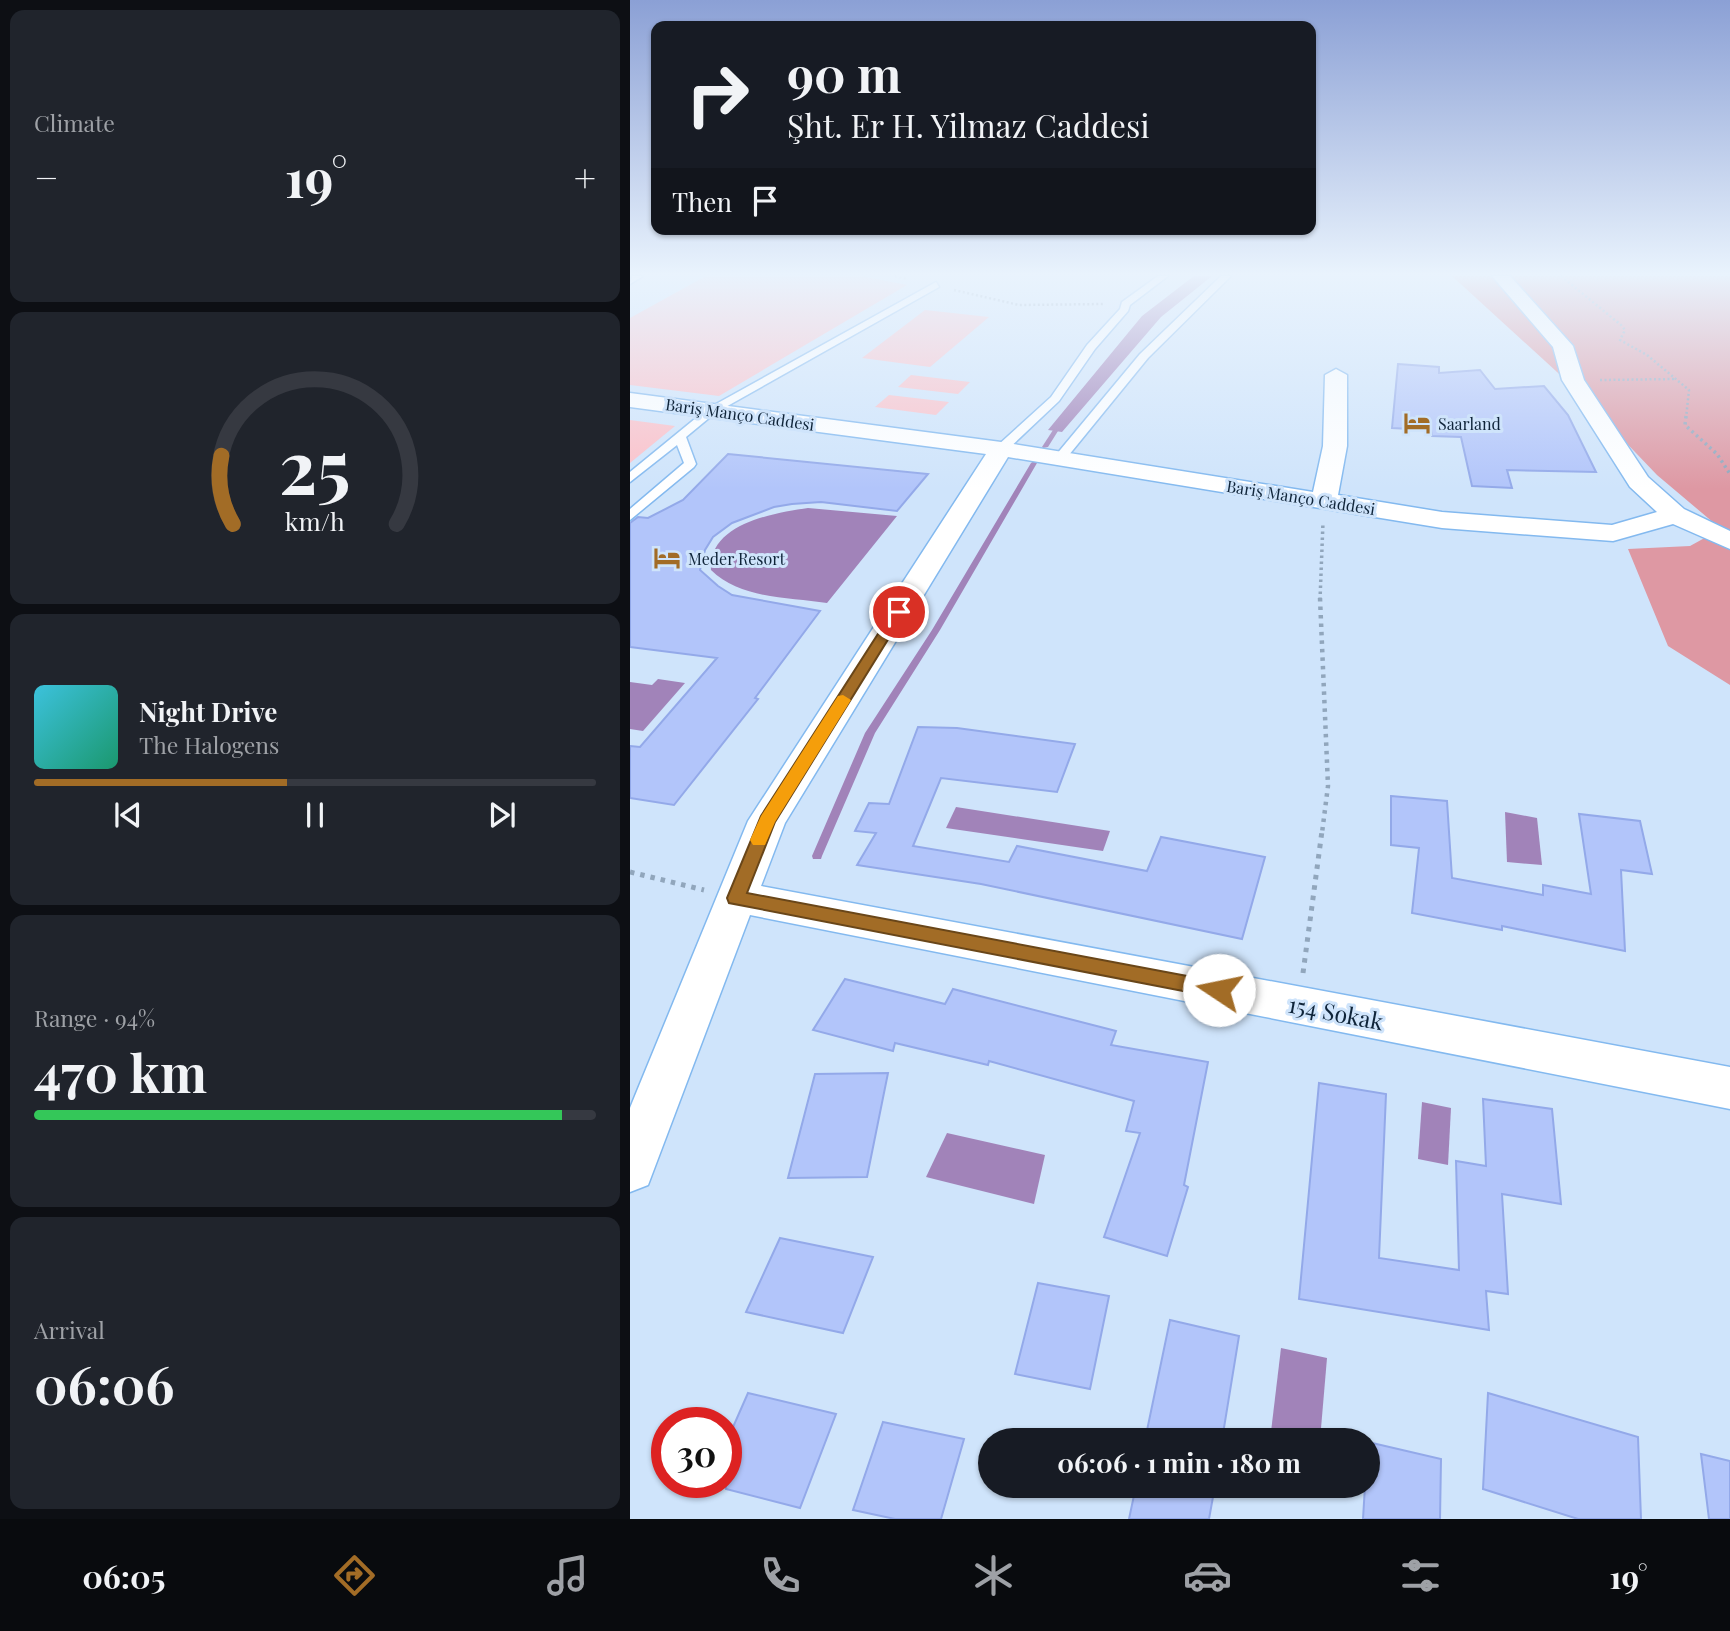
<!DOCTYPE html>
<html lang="en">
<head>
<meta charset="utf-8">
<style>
	body { margin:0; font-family:"Playfair Display",serif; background:#20242c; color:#f1f3f6; height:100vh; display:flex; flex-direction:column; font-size:26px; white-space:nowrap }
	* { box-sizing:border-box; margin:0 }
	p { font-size:23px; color:#9ea1a6 }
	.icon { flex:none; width:38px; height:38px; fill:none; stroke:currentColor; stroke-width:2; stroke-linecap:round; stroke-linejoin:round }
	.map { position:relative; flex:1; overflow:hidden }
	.drawer { display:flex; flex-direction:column; gap:10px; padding:10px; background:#0d0f14; width:630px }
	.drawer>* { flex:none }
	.guide { position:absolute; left:21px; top:21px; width:665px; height:214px; border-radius:14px; box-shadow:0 2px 5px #0004; background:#171b24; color:#f1f3f6; overflow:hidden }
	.speed { position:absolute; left:21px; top:1407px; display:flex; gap:14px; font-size:35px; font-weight:700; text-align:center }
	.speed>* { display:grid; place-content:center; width:91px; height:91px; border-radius:50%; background:#171b24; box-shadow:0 2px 5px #0004; line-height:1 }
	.speed .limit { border:10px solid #d22; background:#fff; color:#111 }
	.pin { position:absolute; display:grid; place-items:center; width:60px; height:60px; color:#fff; margin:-30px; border:4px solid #fff; border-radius:50%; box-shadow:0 2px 7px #0007 }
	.me { position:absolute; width:77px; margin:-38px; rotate:281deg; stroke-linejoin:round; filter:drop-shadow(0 0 5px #0008) }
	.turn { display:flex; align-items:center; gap:24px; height:147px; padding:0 21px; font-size:32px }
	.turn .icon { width:91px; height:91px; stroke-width:2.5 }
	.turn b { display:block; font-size:49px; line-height:60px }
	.then { display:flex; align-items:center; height:66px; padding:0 21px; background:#0003; gap:14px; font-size:26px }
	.big { font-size:52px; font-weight:700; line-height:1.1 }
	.drawer .card { flex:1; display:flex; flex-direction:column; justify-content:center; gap:10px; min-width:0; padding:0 24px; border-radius:14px; background:#20242c }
	.drawer .dial { align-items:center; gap:0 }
	.dial svg { height:182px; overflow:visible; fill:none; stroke:#363941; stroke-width:7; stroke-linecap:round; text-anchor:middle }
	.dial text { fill:#f1f3f6; stroke:none }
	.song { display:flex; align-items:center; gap:21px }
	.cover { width:84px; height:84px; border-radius:10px; background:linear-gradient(135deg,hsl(190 70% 55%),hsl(160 70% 35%)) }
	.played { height:7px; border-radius:4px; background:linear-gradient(90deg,#a26c26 45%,#363941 45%) }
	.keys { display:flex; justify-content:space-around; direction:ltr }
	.heat { display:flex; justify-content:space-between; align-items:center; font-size:38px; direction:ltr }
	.charge { height:10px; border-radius:5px; background:linear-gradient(90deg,#34c759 94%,#363941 0) }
	.trip { position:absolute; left:348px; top:1428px; width:402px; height:70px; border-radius:35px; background:#171b24; box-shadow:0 2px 5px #0004; font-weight:700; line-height:70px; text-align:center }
	.tab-bar { display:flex; height:112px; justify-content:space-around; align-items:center; background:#090b0e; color:#9ea1a6 }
	.tab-bar .icon { width:49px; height:49px }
	.tab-bar .active { color:#a26c26 }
	.tab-bar b { font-size:32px; color:#f1f3f6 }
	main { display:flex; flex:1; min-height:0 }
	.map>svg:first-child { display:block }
</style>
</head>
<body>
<main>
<section class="drawer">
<div class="card"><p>Climate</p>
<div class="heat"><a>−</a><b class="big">19°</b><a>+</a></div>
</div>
<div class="card dial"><svg viewBox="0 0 100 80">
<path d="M14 69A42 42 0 1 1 86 69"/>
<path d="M14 69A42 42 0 0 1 9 39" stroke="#a26c26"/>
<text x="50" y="56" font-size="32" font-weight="700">25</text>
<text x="50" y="72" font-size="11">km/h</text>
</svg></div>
<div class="card">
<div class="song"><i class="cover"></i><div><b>Night Drive</b><p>The Halogens</p></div></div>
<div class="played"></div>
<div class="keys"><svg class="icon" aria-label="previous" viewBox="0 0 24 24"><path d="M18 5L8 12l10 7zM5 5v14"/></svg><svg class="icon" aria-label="pause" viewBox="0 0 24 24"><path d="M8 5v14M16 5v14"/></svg><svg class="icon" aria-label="next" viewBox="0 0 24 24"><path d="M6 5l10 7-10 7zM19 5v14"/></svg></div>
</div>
<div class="card"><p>Range · 94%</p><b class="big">470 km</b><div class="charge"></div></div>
<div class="card"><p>Arrival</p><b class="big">06:06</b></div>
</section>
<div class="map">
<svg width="1100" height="1519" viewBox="0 0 1100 1519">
	<rect width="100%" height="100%" fill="#cfe4fb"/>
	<g fill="#fcc0c8">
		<polygon points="76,276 231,276 277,285 89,396 0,385 0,318"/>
		<polygon points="295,310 359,317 300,367 232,358"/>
		<polygon points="281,375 340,382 328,394 268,387"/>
		<polygon points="259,395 319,402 306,415 245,407"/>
		<polygon points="0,420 45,426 0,463"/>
	</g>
	<polygon fill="#de98a3" points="822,276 1100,276 1100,685 1038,646 998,549 1060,546 1091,529 1027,475 939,383"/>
	<g fill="#a183b9">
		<polygon points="564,276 582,276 531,317 432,432 418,430 512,316"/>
		<path d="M178,508L267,516L197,603C158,597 110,599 81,570C78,524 143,513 178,508Z"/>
		<polygon points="28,679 55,683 13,731 0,729 0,682 22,685"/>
		<polygon points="326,807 480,831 473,851 316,828"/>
		<polygon points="875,812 907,818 912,865 877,862"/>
		<polygon points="792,1102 821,1108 818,1165 788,1159"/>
		<polygon points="317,1133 415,1155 404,1204 296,1177"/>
		<polygon points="651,1348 697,1358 690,1440 640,1440"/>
	</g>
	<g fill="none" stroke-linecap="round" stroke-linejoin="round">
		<g fill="#a183b9" fill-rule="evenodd">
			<polygon points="425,429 428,431 418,447 413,448 412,447 423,430"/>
			<polygon points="404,461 407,463 310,630 245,733 192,856 191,859 183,859 182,856 235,733 302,630 401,463"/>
		</g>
	</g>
	<g fill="#b2c5fa" stroke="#93a9e9" stroke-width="2">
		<polygon points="768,364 809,367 809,373 850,370 865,389 914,386 938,415 966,472 877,470 882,488 842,486 831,437 802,436 801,430 762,428"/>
		<polygon points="98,454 298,474 267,511 191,502 162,504 144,507 102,523 83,537 75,550 70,570 88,586 102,595 190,611 125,698 128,699 44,805 0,798 0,746 10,747 87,658 0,647 0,523 8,517 18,518 53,500"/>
		<polygon points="288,727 327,728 445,744 427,792 311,778 283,846 379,862 387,846 517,871 531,837 635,857 612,939 351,884 227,865 246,833 225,831 239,803 259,804"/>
		<polygon points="761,796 817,801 822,878 913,895 913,885 961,894 949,814 1010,821 1022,874 991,870 995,951 872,926 872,930 782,913 789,848 761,845"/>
		<polygon points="215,979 315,1004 323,989 486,1031 481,1045 578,1062 554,1185 558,1187 537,1256 474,1237 510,1133 496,1131 504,1101 359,1061 358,1065 265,1043 263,1051 183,1030"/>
		<polygon points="258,1073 237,1177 158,1178 185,1074"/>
		<polygon points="689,1083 756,1094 749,1258 829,1270 826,1161 856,1166 853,1099 922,1109 931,1204 872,1194 878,1294 856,1291 859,1330 669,1299"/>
		<polygon points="150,1238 243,1257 213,1333 116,1312"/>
		<polygon points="408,1283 479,1296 460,1389 385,1374"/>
		<polygon points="540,1320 609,1336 592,1440 515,1440"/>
		<polygon points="118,1393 206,1414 170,1508 96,1489 96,1443"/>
		<polygon points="858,1393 1008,1437 1011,1519 948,1519 853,1489"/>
		<polygon points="253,1422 334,1439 311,1519 265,1519 223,1510"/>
		<polygon points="738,1442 811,1459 810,1519 733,1519 735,1486 738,1486"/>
		<polygon points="1071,1454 1100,1461 1100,1519 1079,1519"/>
		<polygon points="506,1486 585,1486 579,1519 499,1519"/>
	</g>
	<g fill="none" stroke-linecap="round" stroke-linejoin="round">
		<g stroke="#83b9ef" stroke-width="3">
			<g id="service">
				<polygon points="13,276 0,284 2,276"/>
				<polygon points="528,276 538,276 500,305 498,311 465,349 429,401 375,452 367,452 367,446 421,397 457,345 490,309 492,302"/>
				<polygon points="591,276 601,276 518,358 434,461 426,461 426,455 510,354"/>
				<polygon points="306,282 309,287 85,413 56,437 66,464 64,467 0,520 0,509 54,463 47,445 0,482 0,472 77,409"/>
			</g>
		</g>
		<g stroke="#83b9ef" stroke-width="3">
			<polygon id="minor" points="862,276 880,276 943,346 954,380 1018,477 1054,509 1100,531 1100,549 1043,524 983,541 812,528 378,457 155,823 131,886 1100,1067 1100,1109 120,915 18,1185 0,1192 0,1108 118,821 356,454 0,407 0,393 371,442 683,492 693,446 695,375 706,369 717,375 717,446 708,495 812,512 982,525 1027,512 1000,487 932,380 923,347"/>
		</g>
		<g stroke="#91a6bc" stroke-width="2.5" stroke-dasharray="2 2.5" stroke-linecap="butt">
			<polyline points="265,276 278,279"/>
			<polyline points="931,276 991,325 995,330 990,340 1017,355 1059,390 1056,418"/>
			<polyline points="324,290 389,305 474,304"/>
			<polyline points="970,380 1045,379"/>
		</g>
		<g stroke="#91a6bc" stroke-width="3.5" stroke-dasharray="2.5 3.5" stroke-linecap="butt">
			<polyline points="1056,416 1055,425 1087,454 1100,474"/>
			<polyline points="690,600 693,522"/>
		</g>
		<polyline stroke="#91a6bc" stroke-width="4.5" stroke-dasharray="3.5 5" stroke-linecap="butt" points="690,598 698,786 692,833"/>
		<g stroke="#91a6bc" stroke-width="5" stroke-dasharray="4.5 6" stroke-linecap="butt">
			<polyline points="0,872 74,890"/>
			<polyline points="673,973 692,831"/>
		</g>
		<use href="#service" fill="#fff" fill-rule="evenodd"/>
		<use href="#minor" fill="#fff" fill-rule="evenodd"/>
	</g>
	<linearGradient id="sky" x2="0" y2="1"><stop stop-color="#8ba0d5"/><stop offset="0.56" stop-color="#e9f3fd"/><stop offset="1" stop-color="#e9f3fd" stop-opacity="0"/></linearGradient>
	<rect width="1100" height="489" fill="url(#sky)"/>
	<polygon fill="#a26c26" stroke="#694619" stroke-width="2" points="264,609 275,612 145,822 117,893 589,982 595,984 598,990 595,996 589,998 99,903 97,898 131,816"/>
	<polygon fill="#f59e0b" points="213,695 221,700 145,822 135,845 123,845 120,840 131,816 208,696"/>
	<defs>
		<g id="hotel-bare" transform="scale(2.1)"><path d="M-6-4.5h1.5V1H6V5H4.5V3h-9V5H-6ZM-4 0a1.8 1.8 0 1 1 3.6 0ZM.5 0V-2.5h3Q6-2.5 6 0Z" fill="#a26c26" stroke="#cfe4fb" stroke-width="2.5" paint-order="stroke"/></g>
	</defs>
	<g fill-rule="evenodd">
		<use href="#hotel-bare" x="787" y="423"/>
		<use href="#hotel-bare" x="37" y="558"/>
	</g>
	<g text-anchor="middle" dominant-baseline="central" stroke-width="6" stroke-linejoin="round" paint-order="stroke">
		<g font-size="16" fill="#0f2439" stroke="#cfe4fb">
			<text transform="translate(110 414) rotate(8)">Bariş Manço Caddesi</text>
			<text transform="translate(671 497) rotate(9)">Bariş Manço Caddesi</text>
		</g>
		<g font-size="16" fill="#0f2439" stroke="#cfe4fb" text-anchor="start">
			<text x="808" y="423">Saarland</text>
			<text x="58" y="558">Meder Resort</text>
		</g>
		<g font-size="23" fill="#0f2439" stroke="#cfe4fb">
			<text transform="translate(706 1012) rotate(11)">154 Sokak</text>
		</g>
	</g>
</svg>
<div class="speed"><div class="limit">30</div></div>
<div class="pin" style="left:269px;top:612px;background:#d93025"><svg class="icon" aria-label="arrive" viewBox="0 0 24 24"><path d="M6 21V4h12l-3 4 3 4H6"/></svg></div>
<svg class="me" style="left:589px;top:990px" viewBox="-20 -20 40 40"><circle r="19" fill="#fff"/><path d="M0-13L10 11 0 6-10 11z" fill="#a26c26"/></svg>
<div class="trip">06:06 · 1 min · 180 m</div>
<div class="guide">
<div class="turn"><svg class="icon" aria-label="right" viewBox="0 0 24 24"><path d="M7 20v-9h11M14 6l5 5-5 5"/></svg><div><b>90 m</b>Şht. Er H. Yilmaz Caddesi</div></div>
<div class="then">Then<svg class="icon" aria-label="arrive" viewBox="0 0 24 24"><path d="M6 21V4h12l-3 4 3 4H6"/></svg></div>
</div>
</div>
</main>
<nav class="tab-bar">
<b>06:05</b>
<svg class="icon active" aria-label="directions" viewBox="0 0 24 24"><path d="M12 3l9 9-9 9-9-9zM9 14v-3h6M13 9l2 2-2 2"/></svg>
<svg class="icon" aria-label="music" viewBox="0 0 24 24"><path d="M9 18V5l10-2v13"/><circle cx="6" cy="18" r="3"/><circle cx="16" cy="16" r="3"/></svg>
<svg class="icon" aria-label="phone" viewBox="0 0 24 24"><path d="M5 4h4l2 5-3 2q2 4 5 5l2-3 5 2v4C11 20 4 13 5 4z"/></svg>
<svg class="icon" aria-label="climate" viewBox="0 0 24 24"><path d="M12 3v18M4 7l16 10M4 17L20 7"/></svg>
<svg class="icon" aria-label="car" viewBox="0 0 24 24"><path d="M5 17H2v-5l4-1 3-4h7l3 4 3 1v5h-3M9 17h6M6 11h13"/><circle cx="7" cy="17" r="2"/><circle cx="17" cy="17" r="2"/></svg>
<svg class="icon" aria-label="filters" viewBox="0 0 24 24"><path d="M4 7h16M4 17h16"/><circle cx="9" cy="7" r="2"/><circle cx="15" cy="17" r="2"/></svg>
<b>19°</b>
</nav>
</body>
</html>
